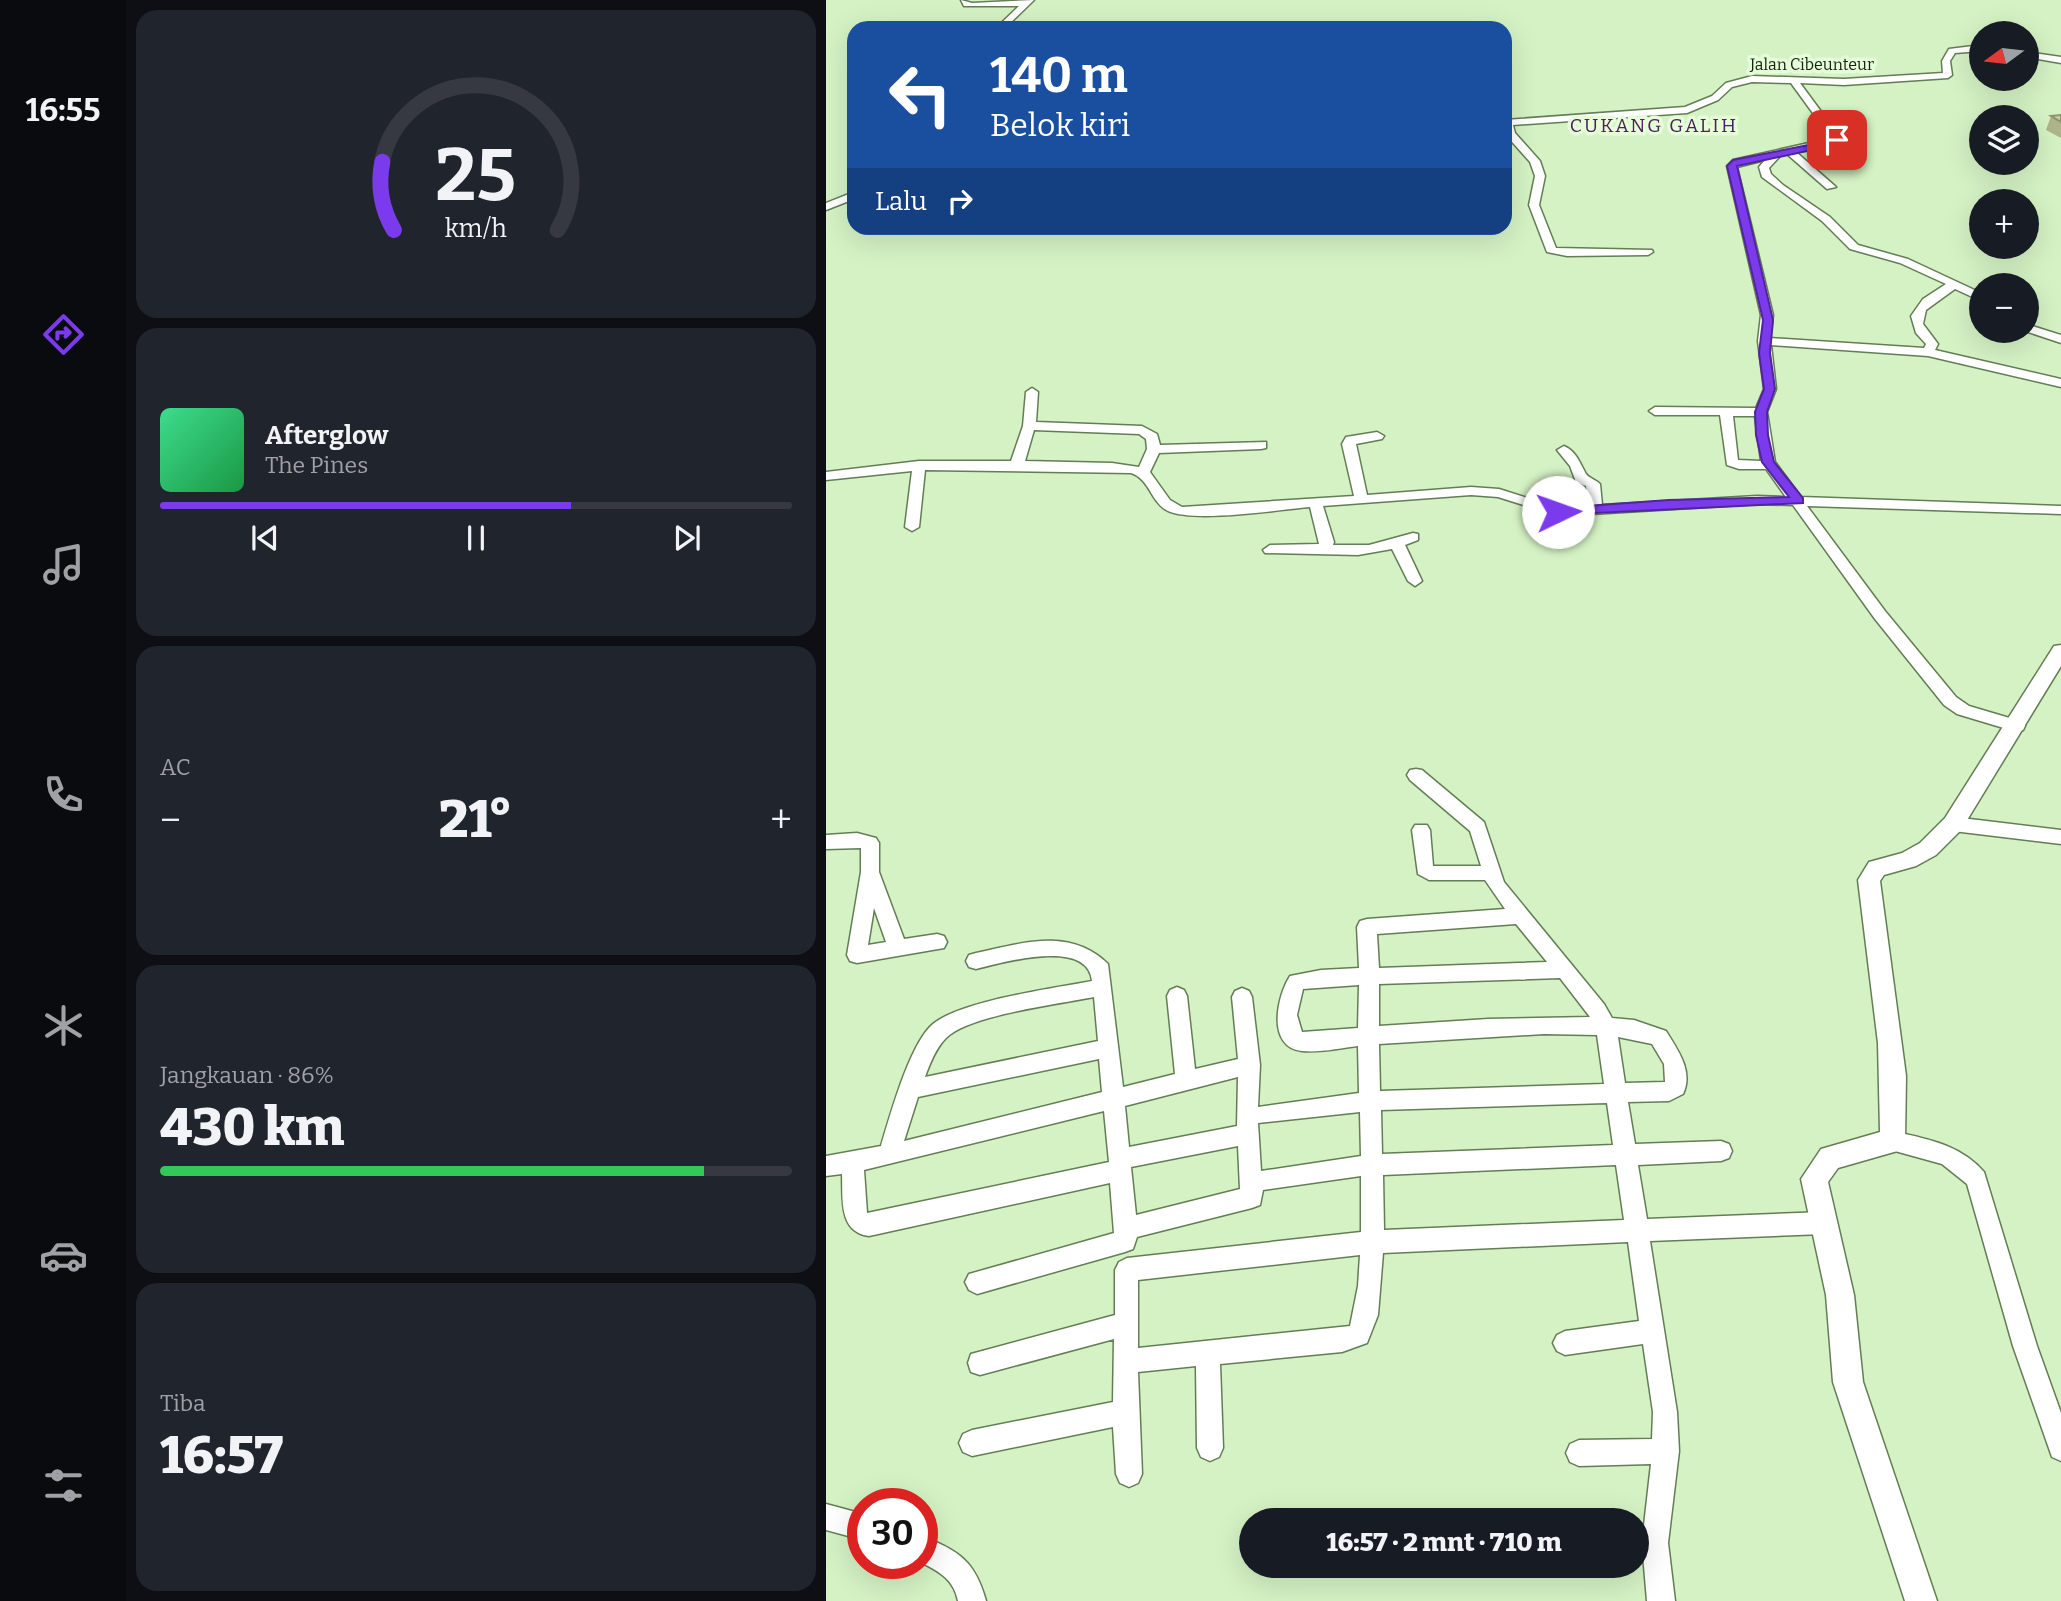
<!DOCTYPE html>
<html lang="id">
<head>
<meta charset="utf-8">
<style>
	body { margin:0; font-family:Bitter,serif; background:#20242c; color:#f1f3f6; height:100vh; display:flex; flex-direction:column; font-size:26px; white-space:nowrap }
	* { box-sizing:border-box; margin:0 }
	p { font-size:23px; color:#9ea1a6 }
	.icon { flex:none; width:38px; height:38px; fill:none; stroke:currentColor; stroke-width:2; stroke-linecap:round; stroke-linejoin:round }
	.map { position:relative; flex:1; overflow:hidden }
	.sheet { display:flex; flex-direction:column; gap:10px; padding:10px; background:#0d0f14; width:700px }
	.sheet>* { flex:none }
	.banner { position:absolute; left:21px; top:21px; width:665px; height:214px; border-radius:21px; box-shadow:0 7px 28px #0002; background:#1a4fa0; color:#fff; overflow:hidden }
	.needle { width:46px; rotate:255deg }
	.fabs { position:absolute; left:1143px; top:21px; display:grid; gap:14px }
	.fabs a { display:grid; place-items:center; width:70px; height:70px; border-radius:50%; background:#171b24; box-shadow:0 7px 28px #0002; font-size:35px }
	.speed { position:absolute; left:21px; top:1488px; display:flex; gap:14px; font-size:35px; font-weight:700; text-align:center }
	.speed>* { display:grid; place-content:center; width:91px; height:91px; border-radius:50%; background:#171b24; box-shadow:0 7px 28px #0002; line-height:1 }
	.speed .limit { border:10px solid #d22; background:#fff; color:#111 }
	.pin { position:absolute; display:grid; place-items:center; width:60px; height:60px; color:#fff; margin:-30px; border-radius:14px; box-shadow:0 4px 10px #0006 }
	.me { position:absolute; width:77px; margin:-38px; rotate:87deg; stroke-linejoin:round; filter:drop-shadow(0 0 5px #0008) }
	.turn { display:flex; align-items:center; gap:24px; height:147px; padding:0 28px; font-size:32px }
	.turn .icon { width:91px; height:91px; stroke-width:2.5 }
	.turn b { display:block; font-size:49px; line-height:60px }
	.then { display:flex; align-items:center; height:66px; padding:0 28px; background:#0003; gap:14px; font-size:26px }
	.big { font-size:52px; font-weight:800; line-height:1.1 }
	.sheet .tile { flex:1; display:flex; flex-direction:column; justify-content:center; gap:10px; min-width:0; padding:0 24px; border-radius:21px; background:#20242c }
	.sheet .dial { align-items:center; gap:0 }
	.dial svg { height:182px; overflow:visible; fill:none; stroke:#363941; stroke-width:7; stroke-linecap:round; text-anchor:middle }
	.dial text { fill:#f1f3f6; stroke:none }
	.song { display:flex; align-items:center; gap:21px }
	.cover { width:84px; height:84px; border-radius:10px; background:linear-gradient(135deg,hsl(150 70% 55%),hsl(140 70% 35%)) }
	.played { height:7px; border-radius:4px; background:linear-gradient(90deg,#7c3aed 65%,#363941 65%) }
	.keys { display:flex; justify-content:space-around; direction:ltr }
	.heat { display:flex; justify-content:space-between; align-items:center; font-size:38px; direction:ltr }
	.charge { height:10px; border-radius:5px; background:linear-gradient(90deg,#34c759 86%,#363941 0) }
	.trip { position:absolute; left:413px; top:1508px; width:410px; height:70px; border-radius:35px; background:#171b24; box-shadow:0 7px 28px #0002; font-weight:800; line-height:70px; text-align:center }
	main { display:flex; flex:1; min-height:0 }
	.dock { display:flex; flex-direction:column; width:126px; justify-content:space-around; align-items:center; background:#090b0e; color:#9ea1a6 }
	.dock .icon { width:49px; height:49px }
	.dock .on { color:#7c3aed }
	.dock b { font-size:32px; color:#f1f3f6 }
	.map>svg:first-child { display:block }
</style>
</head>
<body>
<main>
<nav class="dock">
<b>16:55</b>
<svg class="icon on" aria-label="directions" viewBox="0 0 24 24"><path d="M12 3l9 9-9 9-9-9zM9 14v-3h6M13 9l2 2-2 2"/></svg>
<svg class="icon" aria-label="music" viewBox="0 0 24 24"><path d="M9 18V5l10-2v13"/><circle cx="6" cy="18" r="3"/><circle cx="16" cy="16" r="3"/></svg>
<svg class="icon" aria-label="phone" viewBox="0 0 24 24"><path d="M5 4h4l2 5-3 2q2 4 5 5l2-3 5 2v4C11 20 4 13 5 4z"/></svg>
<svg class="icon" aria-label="climate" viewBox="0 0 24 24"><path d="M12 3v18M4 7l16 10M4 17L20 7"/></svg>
<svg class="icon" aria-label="car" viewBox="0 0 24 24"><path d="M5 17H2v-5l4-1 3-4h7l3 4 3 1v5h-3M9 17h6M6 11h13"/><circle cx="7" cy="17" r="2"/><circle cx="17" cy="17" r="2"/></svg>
<svg class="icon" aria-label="filters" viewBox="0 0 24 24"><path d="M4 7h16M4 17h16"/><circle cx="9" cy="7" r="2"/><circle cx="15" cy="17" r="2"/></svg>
</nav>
<section class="sheet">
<div class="tile dial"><svg viewBox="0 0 100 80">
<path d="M14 69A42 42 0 1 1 86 69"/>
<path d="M14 69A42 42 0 0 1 9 39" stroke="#7c3aed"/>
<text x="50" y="56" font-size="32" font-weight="700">25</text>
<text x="50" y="72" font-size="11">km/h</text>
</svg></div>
<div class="tile">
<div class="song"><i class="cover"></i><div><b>Afterglow</b><p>The Pines</p></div></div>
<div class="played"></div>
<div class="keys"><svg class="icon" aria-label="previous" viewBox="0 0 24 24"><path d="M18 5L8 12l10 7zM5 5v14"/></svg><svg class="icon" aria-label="pause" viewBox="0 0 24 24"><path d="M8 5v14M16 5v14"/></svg><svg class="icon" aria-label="next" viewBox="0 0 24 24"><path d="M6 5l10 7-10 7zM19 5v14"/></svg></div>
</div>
<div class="tile"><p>AC</p>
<div class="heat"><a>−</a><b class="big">21°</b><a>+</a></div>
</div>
<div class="tile"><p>Jangkauan · 86%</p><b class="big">430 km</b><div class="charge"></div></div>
<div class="tile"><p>Tiba</p><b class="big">16:57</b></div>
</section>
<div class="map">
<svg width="1235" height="1601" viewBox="0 0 1235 1601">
	<rect width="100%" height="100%" fill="#d4f2c4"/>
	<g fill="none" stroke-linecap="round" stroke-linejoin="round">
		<g stroke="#637d54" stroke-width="3">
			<g id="minor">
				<polygon points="135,0 146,3 208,0 179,28 170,28 193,6 138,6"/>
				<path d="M1155,45V51L1129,53L1124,61L1126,75L1122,78L1018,85L974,83L1016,140L970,152L1010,187L1001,189L961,154L955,155L943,168L945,174L957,185L1004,217L1032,245L1082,259L1155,293V301L1129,289L1100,310L1097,324L1112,344L1109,350L1235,379V387L1102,356L945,345L950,389L941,412L949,462L975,497L1235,506V514L981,506L1059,611L1130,697L1143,706L1197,722L1199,726L1197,730L1191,732L1131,714L1118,705L1049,619L967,505L931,504L732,516L672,497L645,495L497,506L508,542L507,545H543L587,533L592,534V540L579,545L596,581L589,586L582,581L566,549L532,555L439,553L437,550L444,545L493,544L484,507C452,510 368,523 342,511C325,503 324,479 305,473L99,470L93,527L86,531L79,527L86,471L0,480V472L93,461H185L197,426L200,392L206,388L212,392L210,422L316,426L331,434L334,445L440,442V448L435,449L333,453L324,472L344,500L356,507L528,496L516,444L520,437L551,432L558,436L556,439L530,444L541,495L645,487L673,489L733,508L763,506L760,486L750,482L744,466L731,450L738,446C750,451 754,463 760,474C763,478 770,480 774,484L776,505L931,496L960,497L940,469H913L901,465L894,415H829L823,411L829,407L930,408L938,389L932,341L935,315L901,166L907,160L1005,138L965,83L926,82L906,87L892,100L861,113L687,125L689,133L714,161L719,176L713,205L730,248L826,250L827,252L822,255L741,256L721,252L703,205L709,176L704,162L679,134V120L859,107L886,96L900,83L926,76L1018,79L1117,73L1116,61L1123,49ZM939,160L933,167L936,177L996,221L1024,249L1074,263L1120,284L1097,299L1085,316L1090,333L1100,344L1098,348L944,338L947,315L911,167ZM907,416H929L935,461L912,460ZM208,430L313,434L320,439L321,449L313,467L286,463L199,461Z"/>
				<polygon points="1200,52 1235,57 1235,63 1200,57"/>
				<polygon points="28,192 28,199 0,210 0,203"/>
				<polygon points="1200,324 1235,335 1235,343 1199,331"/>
				<path d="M590,769L596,770L658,822L678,882L778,1004L786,1018L808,1020L840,1031C851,1049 868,1071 857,1094L843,1101L802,1102L809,1144L895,1141L903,1144L906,1151L903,1158L895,1161L812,1165L821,1219L998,1212L1006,1215L1009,1223L1006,1231L998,1234L824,1241L851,1412L853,1451L842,1543L849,1601H821L816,1543L825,1464L753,1466L744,1462L740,1453L744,1444L753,1440L826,1439L827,1412L817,1344L739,1355L731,1351L727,1343L731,1335L739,1331L813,1321L802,1242L557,1253L552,1315L541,1343L516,1352L394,1364L397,1448L393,1457L384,1461L375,1457L371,1448L370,1366L312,1372L316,1474L312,1483L303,1487L294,1483L290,1474L287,1427L146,1456L137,1452L133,1443L137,1434L146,1430L287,1402L288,1339L154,1375L145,1372L142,1363L145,1354L289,1315V1270L293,1262L301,1258L535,1232V1176L437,1190L434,1205L426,1208L311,1237L307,1249L299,1252L151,1294L143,1290L139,1282L143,1274L288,1233L284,1183L43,1236C12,1232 17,1198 16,1174L0,1176V1156L55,1146C64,1116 84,1043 107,1024C134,1001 229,988 266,981C262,937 175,963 150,969L143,967L140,961L143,955L150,953C196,943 244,927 282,964L297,1087L349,1074L341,996L344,990L351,987L358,990L361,996L369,1069L412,1059L406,997L409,991L416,988L423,991L426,997L434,1065L432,1107L533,1093L532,1046C515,1048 494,1053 476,1051C440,1047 451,996 464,976L495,970L533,968L531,927L534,921L541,919L679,909L659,880H603L592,874L586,830L589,825H601L604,830L607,866H655L644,831L584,780L581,775L584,770ZM690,924L721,962L553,968L551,934ZM734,978L764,1017L662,1019L553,1026V984ZM533,985L532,1028L476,1032L471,1015L477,989ZM268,997L272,1041L99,1077C104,1063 110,1048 120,1038C143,1015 233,1004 268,997ZM718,1034L771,1035L778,1084L554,1091L553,1044ZM792,1037L826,1044L838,1064L839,1082L799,1083ZM273,1059L276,1092L78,1141L92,1097ZM412,1077L411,1126L303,1147L299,1106ZM781,1103L787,1145L556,1154L555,1110ZM278,1111L283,1162L41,1213L38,1170ZM534,1112L535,1156L435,1171L432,1123ZM412,1146L414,1189L310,1215L305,1167ZM790,1165L798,1220L558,1230L557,1175ZM534,1255L532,1286L524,1326L312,1348V1280Z"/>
				<polygon points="1127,817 1235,830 1235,844 1127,831 1121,829 1118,824 1121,819"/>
				<path d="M31,833L50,838L53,843V872L78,939L111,934L118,936L121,942L118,948L31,963L24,961L21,955L35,872V848L0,849V835ZM48,908L60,942L42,945Z"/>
				<path d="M1066,1131C1100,1139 1134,1144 1158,1172L1211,1346L1235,1413V1461L1226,1457L1187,1346L1141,1184L1116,1164L1058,1148L1055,1141L1058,1134Z"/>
				<polygon points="0,1504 37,1514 37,1540 0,1530"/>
				<path d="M96,1536C133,1551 149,1561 160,1601H132C128,1580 114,1572 96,1563Z"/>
			</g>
		</g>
		<g stroke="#637d54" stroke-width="3">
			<polygon id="tertiary" points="1235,645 1235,666 1135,830 1110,855 1090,866 1058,875 1054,881 1080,1076 1079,1141 1075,1150 1012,1168 1002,1182 1028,1295 1037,1382 1111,1601 1079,1601 1007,1382 1000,1295 975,1179 995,1149 1054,1132 1052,1043 1032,880 1043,862 1076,853 1094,843 1119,818 1228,646"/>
		</g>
		<use href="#minor" fill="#fff" fill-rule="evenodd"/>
		<use href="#tertiary" fill="#fff" fill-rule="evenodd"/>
	</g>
	<polygon fill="#afb58a" points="1235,115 1235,138 1220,130 1225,116"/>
	<polygon fill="#ccd3a0" stroke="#8f9470" stroke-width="2" points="1235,115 1235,122 1225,116"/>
	<polygon fill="#7c3aed" stroke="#51269a" stroke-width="2" points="1011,137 1015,140 1009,145 911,166 947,320 944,353 949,389 941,412 942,435 948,462 977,498 977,503 728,515 728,509 732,508 843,500 963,497 936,462 930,435 929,412 938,389 933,353 937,320 901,166 907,160 1003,141"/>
	<g text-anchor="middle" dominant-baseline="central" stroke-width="7" stroke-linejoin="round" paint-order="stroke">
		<g font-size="16" fill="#182211" stroke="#e5fdd8">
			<text x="986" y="64">Jalan Cibeunteur</text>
		</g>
		<g font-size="19" letter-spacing="2" fill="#482258" stroke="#e5fdd8">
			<text x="828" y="125">CUKANG GALIH</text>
		</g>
	</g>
</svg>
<div class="fabs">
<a><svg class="needle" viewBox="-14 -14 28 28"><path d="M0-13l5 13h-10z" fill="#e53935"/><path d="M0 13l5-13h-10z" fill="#9ea1a6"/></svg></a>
<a><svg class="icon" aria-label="layers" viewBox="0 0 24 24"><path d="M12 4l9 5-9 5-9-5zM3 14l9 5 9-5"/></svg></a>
<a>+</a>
<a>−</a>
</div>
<div class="speed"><div class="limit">30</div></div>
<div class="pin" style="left:1011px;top:140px;background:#d93025"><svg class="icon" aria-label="arrive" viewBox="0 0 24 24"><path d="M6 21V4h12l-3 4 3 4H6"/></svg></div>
<svg class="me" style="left:732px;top:512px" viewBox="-20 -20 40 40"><circle r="19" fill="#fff"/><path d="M0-13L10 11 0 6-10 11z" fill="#7c3aed"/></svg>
<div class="trip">16:57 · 2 mnt · 710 m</div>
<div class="banner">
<div class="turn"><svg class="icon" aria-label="left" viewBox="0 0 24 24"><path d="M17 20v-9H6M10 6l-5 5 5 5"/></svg><div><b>140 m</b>Belok kiri</div></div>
<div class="then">Lalu<svg class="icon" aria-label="right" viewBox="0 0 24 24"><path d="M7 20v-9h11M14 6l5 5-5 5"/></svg></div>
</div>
</div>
</main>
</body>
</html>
